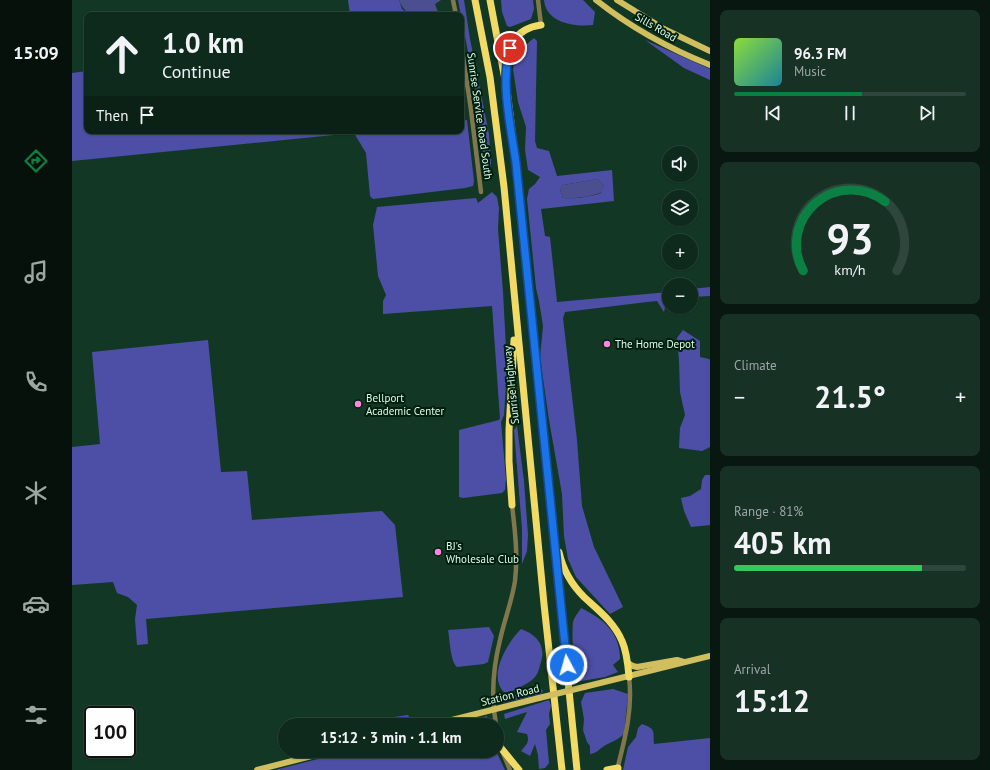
<!DOCTYPE html>
<html lang="en">
<head>
<meta charset="utf-8">
<style>
	body { margin:0; font-family:"PT Sans",sans-serif; background:#173225; color:#f1f3f6; height:100vh; display:flex; flex-direction:column; font-size:15px; white-space:nowrap }
	* { box-sizing:border-box; margin:0 }
	p { font-size:13px; color:#9ba7a3 }
	.icon { flex:none; width:22px; height:22px; fill:none; stroke:currentColor; stroke-width:2; stroke-linecap:round; stroke-linejoin:round }
	.map { position:relative; flex:1; overflow:hidden }
	.panel { display:flex; flex-direction:column; gap:10px; padding:10px; background:#08170f; width:280px }
	.panel>* { flex:none }
	.top-card { position:absolute; left:12px; top:12px; width:380px; height:122px; border-radius:8px; box-shadow:0 1px 3px #0004,0 0 0 1px #2e463b; background:#0e2a1c; color:#f1f3f6; overflow:hidden }
	.tools { position:absolute; left:590px; top:146px; display:grid; gap:8px }
	.tools a { display:grid; place-items:center; width:36px; height:36px; border-radius:50%; background:#0e2a1c; box-shadow:0 1px 3px #0004,0 0 0 1px #2e463b; font-size:20px }
	.speed { position:absolute; left:12px; top:706px; display:flex; gap:8px; font-size:20px; font-weight:700; text-align:center }
	.speed>* { display:grid; place-content:center; width:52px; height:52px; border-radius:50%; background:#0e2a1c; box-shadow:0 1px 3px #0004,0 0 0 1px #2e463b; line-height:1 }
	.speed .limit { border:2px solid #111; border-radius:6px; background:#fff; color:#111 }
	.pin { position:absolute; display:grid; place-items:center; width:34px; height:34px; color:#fff; margin:-17px; border:2px solid #fff; border-radius:50%; box-shadow:0 1px 4px #0007 }
	.me { position:absolute; width:44px; margin:-22px; rotate:354deg; stroke-linejoin:round; filter:drop-shadow(0 0 3px #0008) }
	.turn { display:flex; align-items:center; gap:14px; height:84px; padding:0 12px; font-size:18px }
	.turn .icon { width:52px; height:52px; stroke-width:2.5 }
	.turn b { display:block; font-size:28px; line-height:34px }
	.then { display:flex; align-items:center; height:38px; padding:0 12px; background:#0003; gap:8px; font-size:15px }
	.big { font-size:30px; font-weight:700; line-height:1.1 }
	.panel .widget { flex:1; display:flex; flex-direction:column; justify-content:center; gap:6px; min-width:0; padding:0 14px; border-radius:8px; background:#173225 }
	.panel .dial { align-items:center; gap:0 }
	.dial svg { height:104px; overflow:visible; fill:none; stroke:#2e463b; stroke-width:7; stroke-linecap:round; text-anchor:middle }
	.dial text { fill:#f1f3f6; stroke:none }
	.song { display:flex; align-items:center; gap:12px }
	.cover { width:48px; height:48px; border-radius:6px; background:linear-gradient(135deg,hsl(90 70% 55%),hsl(190 70% 35%)) }
	.played { height:4px; border-radius:2px; background:linear-gradient(90deg,#0b8043 55%,#2e463b 55%) }
	.keys { display:flex; justify-content:space-around; direction:ltr }
	.heat { display:flex; justify-content:space-between; align-items:center; font-size:22px; direction:ltr }
	.charge { height:6px; border-radius:3px; background:linear-gradient(90deg,#34c759 81%,#2e463b 0) }
	.trip { position:absolute; left:206px; top:718px; width:226px; height:40px; border-radius:20px; background:#0e2a1c; box-shadow:0 1px 3px #0004,0 0 0 1px #2e463b; font-weight:700; line-height:40px; text-align:center }
	main { display:flex; flex:1; min-height:0 }
	.dock { display:flex; flex-direction:column; width:72px; justify-content:space-around; align-items:center; background:#06110b; color:#9ba7a3 }
	.dock .icon { width:28px; height:28px }
	.dock .active { color:#0b8043 }
	.dock b { font-size:18px; color:#f1f3f6 }
	.map>svg:first-child { display:block }
</style>
</head>
<body>
<main>
<nav class="dock">
<b>15:09</b>
<svg class="icon active" aria-label="directions" viewBox="0 0 24 24"><path d="M12 3l9 9-9 9-9-9zM9 14v-3h6M13 9l2 2-2 2"/></svg>
<svg class="icon" aria-label="music" viewBox="0 0 24 24"><path d="M9 18V5l10-2v13"/><circle cx="6" cy="18" r="3"/><circle cx="16" cy="16" r="3"/></svg>
<svg class="icon" aria-label="phone" viewBox="0 0 24 24"><path d="M5 4h4l2 5-3 2q2 4 5 5l2-3 5 2v4C11 20 4 13 5 4z"/></svg>
<svg class="icon" aria-label="climate" viewBox="0 0 24 24"><path d="M12 3v18M4 7l16 10M4 17L20 7"/></svg>
<svg class="icon" aria-label="car" viewBox="0 0 24 24"><path d="M5 17H2v-5l4-1 3-4h7l3 4 3 1v5h-3M9 17h6M6 11h13"/><circle cx="7" cy="17" r="2"/><circle cx="17" cy="17" r="2"/></svg>
<svg class="icon" aria-label="filters" viewBox="0 0 24 24"><path d="M4 7h16M4 17h16"/><circle cx="9" cy="7" r="2"/><circle cx="15" cy="17" r="2"/></svg>
</nav>
<div class="map">
<svg width="638" height="770" viewBox="0 0 638 770">
	<rect width="100%" height="100%" fill="#123825"/>
	<g fill="#4b4f90">
		<path d="M327,0H369L363,4L367,15C348,15 335,21 327,0Z"/>
		<path d="M525,179L532,185L530,192C518,197 503,199 491,198L488,190L491,185Z"/>
	</g>
	<g fill="#4d4fa7" fill-rule="evenodd">
		<polygon points="276,0 327,0 330,9 338,15 278,15"/>
		<polygon points="386,0 392,0 398,39 417,134 419,165 413,181 403,88"/>
		<polygon points="429,0 461,0 462,9 459,19 438,27 435,26 430,12"/>
		<path d="M472,0H511L523,12L521,25C502,27 474,23 472,0Z"/>
		<path d="M462,38L465,41L463,141L465,148L477,151L485,176L540,170L542,201L469,209L473,236L478,237L485,302L597,292V298H595L592,312L585,301L575,302L493,312L491,318L505,440L510,506L522,547L551,607L538,614L504,577L496,559L492,536L490,494L477,420L468,357L471,326L467,301L464,288L455,199L457,189L463,184L468,177L456,170L453,150L454,127L446,102L441,69L444,58L450,48ZM525,179L532,185L529,193C518,197 503,199 491,198L488,190L491,185Z"/>
		<polygon points="573,40 638,69 638,80 612,68"/>
		<polygon points="15,71 15,131 389,131 389,121 395,120 402,181 401,186 393,188 301,199 298,196 294,153 282,133 0,161 0,73"/>
		<polygon points="420,192 425,197 427,208 426,229 431,292 435,367 432,415 429,422 434,479 433,490 430,493 391,498 387,497 387,430 427,420 428,418 420,306 311,314 311,301 314,295 306,276 301,225 305,207 404,198 406,203"/>
		<polygon points="638,287 638,296 619,297 619,289"/>
		<polygon points="611,330 628,341 628,357 637,359 638,360 638,447 630,451 607,448 608,428 613,415 608,392 607,360 605,338"/>
		<polygon points="136,340 149,472 175,471 180,520 310,511 323,525 331,597 74,619 76,644 65,645 63,619 65,605 56,597 45,593 41,582 0,585 0,447 28,444 20,352"/>
		<polygon points="445,426 452,481 456,535 455,551 450,564 450,529 442,430"/>
		<polygon points="633,475 638,475 638,525 619,527 612,511 609,498 618,496 629,489 630,480"/>
		<path d="M509,608C531,619 548,632 548,659L541,665L546,672L533,677L503,682L507,668C500,661 500,632 501,622C502,617 507,612 509,608Z"/>
		<path d="M417,627L422,636L416,662L412,664L385,667C378,661 378,640 376,630Z"/>
		<path d="M449,629C466,635 475,647 468,665C467,670 465,676 461,679C454,685 444,689 436,693L432,692C415,675 436,642 449,629Z"/>
		<polygon points="469,689 471,691 469,694 431,703 430,702 432,698"/>
		<path d="M541,689L556,694L552,734C544,741 541,741 532,746C526,750 525,753 518,754V746L515,742L511,730L512,719L509,702L513,693Z"/>
		<path d="M477,700L479,706L477,714L478,724L474,730L477,763L473,768L467,769L466,755L463,744L458,756L449,751C454,745 458,742 455,734L445,732L455,712L433,719L432,714Z"/>
		<polygon points="336,715 339,720 335,725 279,725 280,723"/>
		<polygon points="415,716 417,725 380,725"/>
		<path d="M570,724C584,729 581,731 582,744L638,738V770H551L556,747L564,737L566,728Z"/>
		<polygon points="277,751 424,751 433,770 203,770"/>
	</g>
	<g fill="none" stroke-linecap="round" stroke-linejoin="round">
		<g stroke="#80774c" stroke-width="4.5">
			<polyline points="381,0 384,15"/>
			<polyline points="466,0 469,25"/>
			<polyline points="389,43 399,110 409,192"/>
			<path d="M424,725C419,697 421,668 428,640C432,621 440,601 443,581C446,556 443,530 440,505"/>
			<polyline points="425,728 429,748 438,770"/>
			<path d="M545,770C553,739 561,709 557,677"/>
		</g>
		<g stroke="#d1be5f" stroke-width="6">
			<path d="M524,0C558,27 598,49 638,65"/>
			<polyline points="545,0 592,29 638,51"/>
			<polyline points="556,663 561,666 565,667 605,660 612,662"/>
			<polyline points="512,687 638,656"/>
			<polyline points="360,725 467,698"/>
			<polyline points="185,770 259,751"/>
		</g>
		<g stroke="#f1da65" stroke-width="7">
			<polyline points="403,0 418,77 432,187 472,604 490,770"/>
			<polyline points="418,0 435,90 444,163 505,770"/>
			<path d="M435,73C435,48 441,29 469,25"/>
			<polyline points="440,505 437,461 437,430 442,340"/>
			<path d="M487,552C491,570 499,584 512,597C526,610 542,622 550,641C555,652 556,665 557,677"/>
			<polyline points="429,748 447,770"/>
			<polyline points="535,770 546,768"/>
		</g>
		<polyline stroke="#d1be5f" stroke-width="6" points="467,698 512,687"/>
	</g>
	<g fill="none" stroke-linecap="round" stroke-linejoin="round">
		<g stroke="#114b97" stroke-width="10">
			<path id="route" d="M438,48C428,83 439,127 444,163L495,665"/>
		</g>
		<use href="#route" stroke="#1a73e8" stroke-width="7"/>
	</g>
	<g fill="#ff85de" stroke="#011e0f" stroke-width="1.5">
		<circle cx="535" cy="344" r="4"/>
		<circle cx="286" cy="404" r="4"/>
		<circle cx="366" cy="552" r="4"/>
	</g>
	<g text-anchor="middle" dominant-baseline="central" stroke-width="4" stroke-linejoin="round" paint-order="stroke">
		<g font-size="11" fill="#dafde7" stroke="#011e0f">
			<text transform="translate(584 27) rotate(30)">Sills Road</text>
			<text transform="translate(408 116) rotate(82)">Sunrise Service Road South</text>
			<text transform="translate(439 385) rotate(-96)">Sunrise Highway</text>
			<text transform="translate(438 695) rotate(-14)">Station Road</text>
		</g>
		<g font-size="11" fill="#dafde7" stroke="#011e0f" text-anchor="start">
			<text x="543" y="344">The Home Depot</text>
			<text x="294" y="398">Bellport<tspan x="294" dy="13">Academic Center</tspan></text>
			<text x="374" y="546">BJ's<tspan x="374" dy="13">Wholesale Club</tspan></text>
		</g>
	</g>
</svg>
<div class="tools">
<a><svg class="icon" aria-label="sound" viewBox="0 0 24 24"><path d="M4 9h4l5-4v14l-5-4H4zM17 9q2 3 0 6"/></svg></a>
<a><svg class="icon" aria-label="layers" viewBox="0 0 24 24"><path d="M12 4l9 5-9 5-9-5zM3 14l9 5 9-5"/></svg></a>
<a>+</a>
<a>−</a>
</div>
<div class="speed"><div class="limit">100</div></div>
<div class="pin" style="left:438px;top:48px;background:#d93025"><svg class="icon" aria-label="arrive" viewBox="0 0 24 24"><path d="M6 21V4h12l-3 4 3 4H6"/></svg></div>
<svg class="me" style="left:495px;top:665px" viewBox="-20 -20 40 40"><circle r="17" fill="#1a73e8" stroke="#fff" stroke-width="3"/><path d="M0-11L8 9 0 5-8 9z" fill="#fff"/></svg>
<div class="trip">15:12 · 3 min · 1.1 km</div>
<div class="top-card">
<div class="turn"><svg class="icon" aria-label="ahead" viewBox="0 0 24 24"><path d="M12 20V5M6 11l6-6 6 6"/></svg><div><b>1.0 km</b>Continue</div></div>
<div class="then">Then<svg class="icon" aria-label="arrive" viewBox="0 0 24 24"><path d="M6 21V4h12l-3 4 3 4H6"/></svg></div>
</div>
</div>
<section class="panel">
<div class="widget">
<div class="song"><i class="cover"></i><div><b>96.3 FM</b><p>Music</p></div></div>
<div class="played"></div>
<div class="keys"><svg class="icon" aria-label="previous" viewBox="0 0 24 24"><path d="M18 5L8 12l10 7zM5 5v14"/></svg><svg class="icon" aria-label="pause" viewBox="0 0 24 24"><path d="M8 5v14M16 5v14"/></svg><svg class="icon" aria-label="next" viewBox="0 0 24 24"><path d="M6 5l10 7-10 7zM19 5v14"/></svg></div>
</div>
<div class="widget dial"><svg viewBox="0 0 100 80">
<path d="M14 69A42 42 0 1 1 86 69"/>
<path d="M14 69A42 42 0 0 1 77 16" stroke="#0b8043"/>
<text x="50" y="56" font-size="32" font-weight="700">93</text>
<text x="50" y="72" font-size="11">km/h</text>
</svg></div>
<div class="widget"><p>Climate</p>
<div class="heat"><a>−</a><b class="big">21.5°</b><a>+</a></div>
</div>
<div class="widget"><p>Range · 81%</p><b class="big">405 km</b><div class="charge"></div></div>
<div class="widget"><p>Arrival</p><b class="big">15:12</b></div>
</section>
</main>
</body>
</html>
